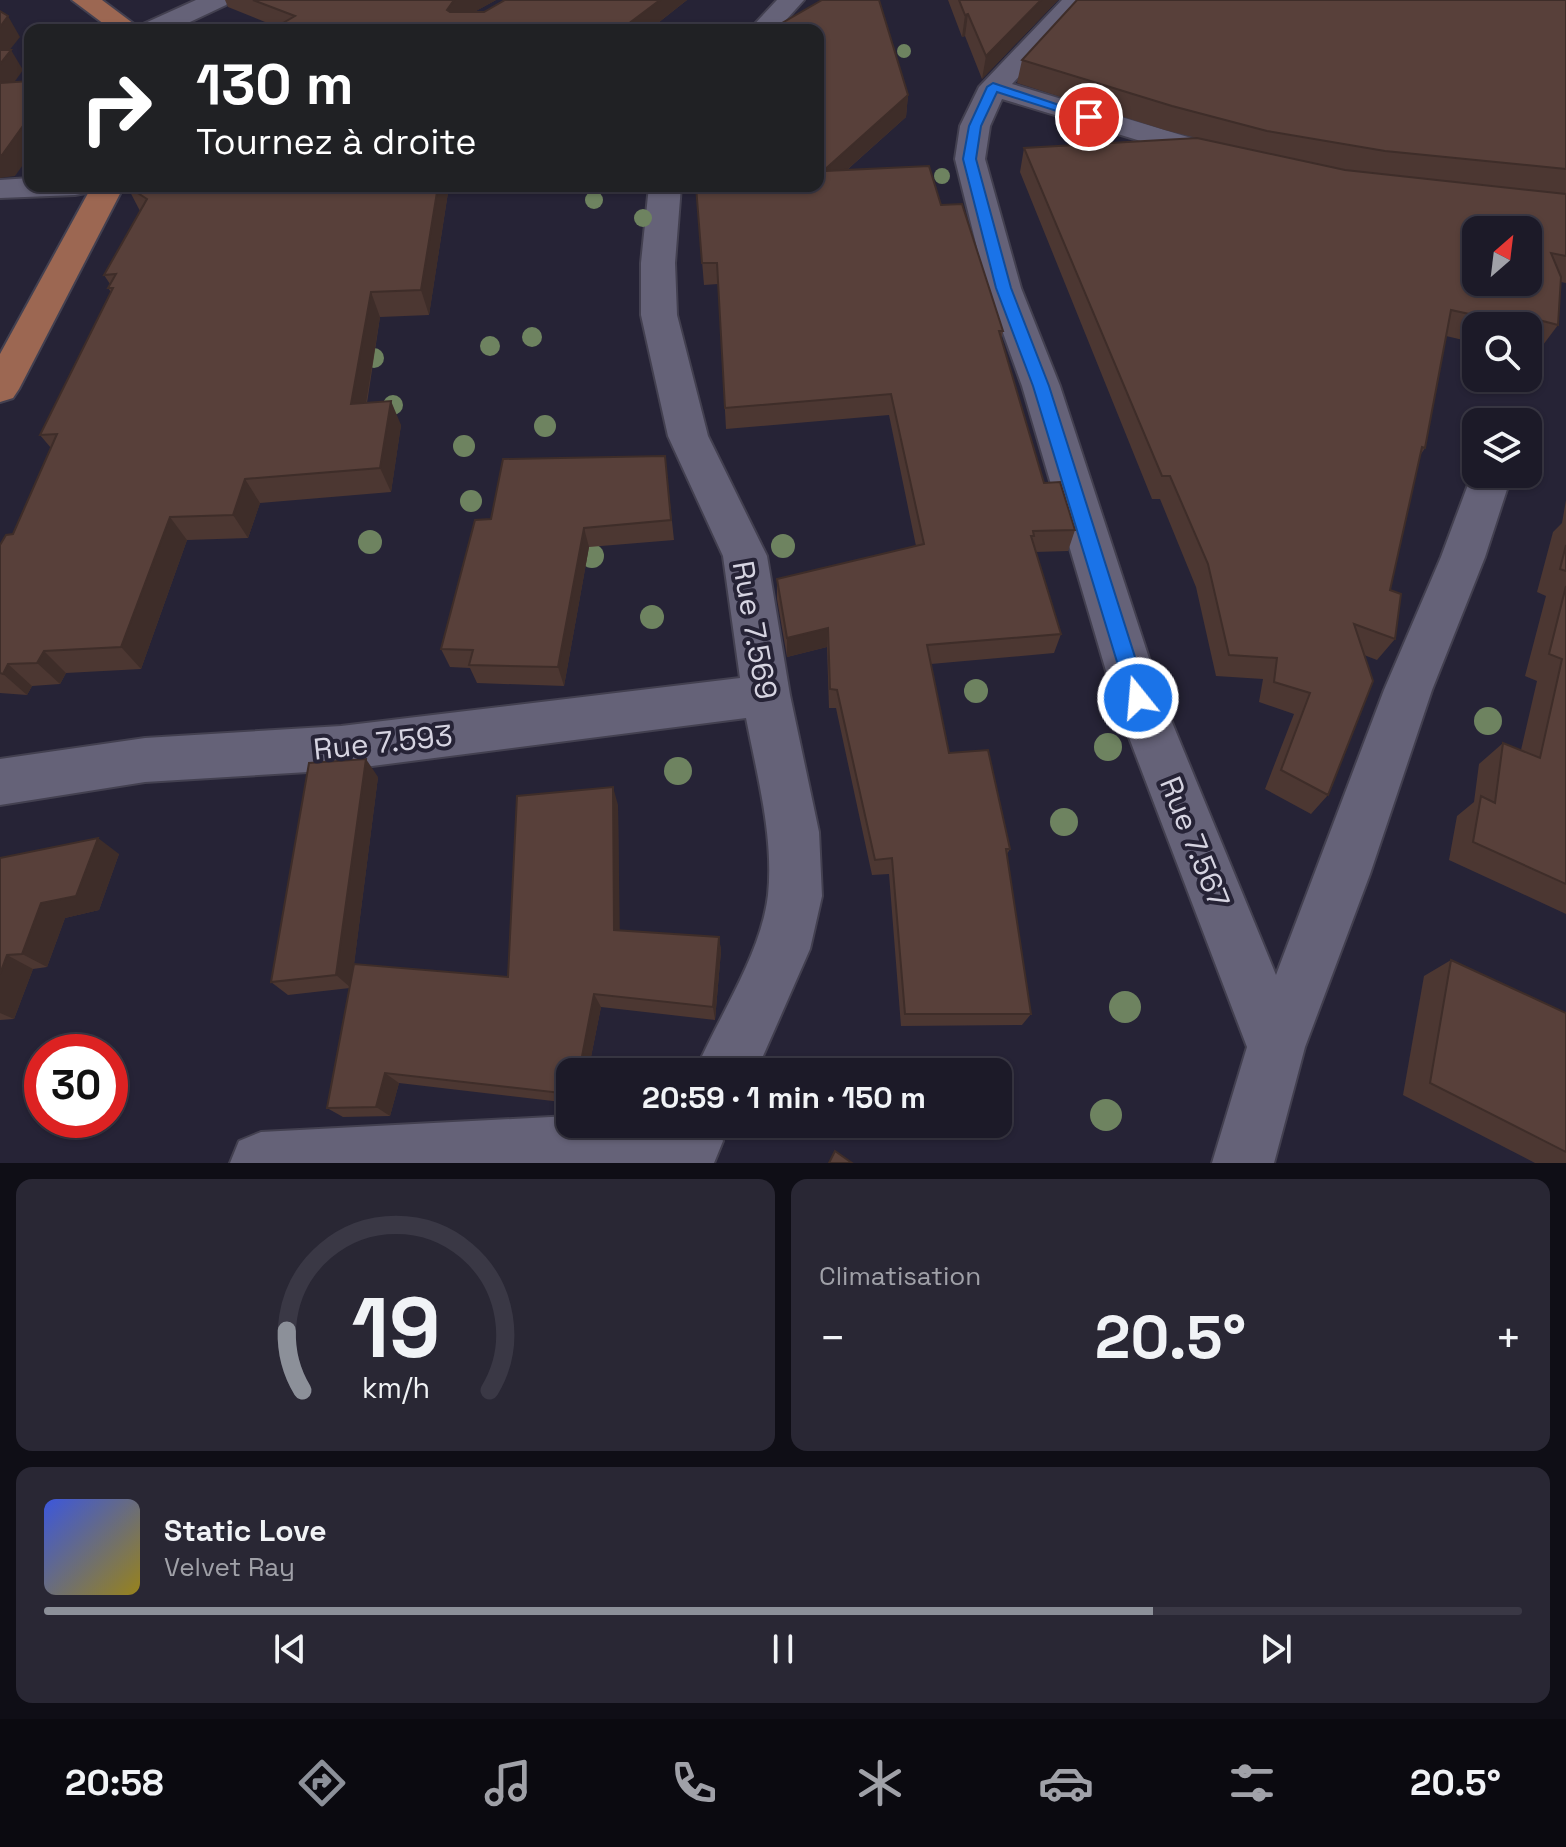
<!DOCTYPE html>
<html lang="fr">
<head>
<meta charset="utf-8">
<style>
	body { margin:0; font-family:"Space Grotesk",sans-serif; background:#292734; color:#f1f3f6; height:100vh; display:flex; flex-direction:column; font-size:30px; white-space:nowrap }
	* { box-sizing:border-box; margin:0 }
	p { font-size:26px; color:#a0a1a8 }
	.icon { flex:none; width:44px; height:44px; fill:none; stroke:currentColor; stroke-width:2; stroke-linecap:round; stroke-linejoin:round }
	.map { position:relative; height:1163px; overflow:hidden }
	.sheet { display:flex; flex-direction:column; gap:16px; padding:16px; background:#0f0e16; flex:1 }
	.sheet>* { flex:none }
	.guide { position:absolute; left:24px; top:24px; width:800px; height:168px; border-radius:16px; box-shadow:0 2px 6px #0004,0 0 0 2px #3a3845; background:#202124; color:#fff; overflow:hidden }
	.needle { width:52px; rotate:28deg }
	.tools { position:absolute; left:1462px; top:216px; display:grid; gap:16px }
	.tools a { display:grid; place-items:center; width:80px; height:80px; border-radius:16px; background:#1c1a28; box-shadow:0 2px 6px #0004,0 0 0 2px #3a3845; font-size:40px }
	.speed { position:absolute; left:24px; top:1034px; display:flex; gap:16px; font-size:40px; font-weight:700; text-align:center }
	.speed>* { display:grid; place-content:center; width:104px; height:104px; border-radius:50%; background:#1c1a28; box-shadow:0 2px 6px #0004,0 0 0 2px #3a3845; line-height:1 }
	.speed .limit { border:12px solid #d22; background:#fff; color:#111 }
	.pin { position:absolute; display:grid; place-items:center; width:68px; height:68px; color:#fff; margin:-34px; border:4px solid #fff; border-radius:50%; box-shadow:0 2px 8px #0007 }
	.me { position:absolute; width:88px; margin:-44px; rotate:343deg; stroke-linejoin:round; filter:drop-shadow(0 0 6px #0008) }
	.turn { display:flex; align-items:center; gap:28px; height:168px; padding:0 40px; font-size:36px }
	.turn .icon { width:104px; height:104px; stroke-width:2.5 }
	.turn b { display:block; font-size:56px; line-height:68px }
	.big { font-size:60px; font-weight:800; line-height:1.1 }
	.sheet .tile { flex:1; display:flex; flex-direction:column; justify-content:center; gap:12px; min-width:0; padding:0 28px; border-radius:16px; background:#292734 }
	.sheet .dial { align-items:center; gap:0 }
	.dial svg { height:208px; overflow:visible; fill:none; stroke:#3a3845; stroke-width:7; stroke-linecap:round; text-anchor:middle }
	.dial text { fill:#f1f3f6; stroke:none }
	.song { display:flex; align-items:center; gap:24px }
	.cover { width:96px; height:96px; border-radius:12px; background:linear-gradient(135deg,hsl(230 70% 55%),hsl(50 70% 35%)) }
	.played { height:8px; border-radius:4px; background:linear-gradient(90deg,#8c9099 75%,#3a3845 75%) }
	.keys { display:flex; justify-content:space-around; direction:ltr }
	.heat { display:flex; justify-content:space-between; align-items:center; font-size:44px; direction:ltr }
	.sheet .tiles { flex:1; display:grid; gap:16px; grid-template-columns:1fr 1fr }
	.tile:last-child { grid-column:span 2 }
	.trip { position:absolute; left:556px; top:1058px; width:456px; height:80px; border-radius:16px; background:#1c1a28; box-shadow:0 2px 6px #0004,0 0 0 2px #3a3845; font-weight:800; line-height:80px; text-align:center }
	.tabs { display:flex; height:128px; justify-content:space-around; align-items:center; background:#0b0a10; color:#a0a1a8 }
	.tabs .icon { width:56px; height:56px }
	.tabs .current { color:#8c9099 }
	.tabs b { font-size:36px; color:#f1f3f6 }
	.map>svg:first-child { display:block }
</style>
</head>
<body>
<div class="map">
<svg width="1566" height="1163" viewBox="0 0 1566 1163">
	<rect width="100%" height="100%" fill="#262336"/>
	<g fill="none" stroke-linecap="round" stroke-linejoin="round">
		<g stroke="#434050" stroke-width="4">
			<g id="street">
				<polygon points="196,0 230,0 226,5 173,30 139,30 143,24"/>
				<polygon points="777,0 804,0 777,30 749,30"/>
				<polygon points="1062,0 1089,0 1012,84 1231,150 1235,156 1231,162 1220,165 1002,99 990,126 985,159 1021,288 1060,386 1162,698 1276,975 1384,690 1441,557 1472,474 1476,466 1476,474 1512,474 1485,557 1432,690 1370,874 1305,1047 1274,1163 1212,1163 1247,1047 1114,698 1022,386 987,288 955,159 960,126 979,87"/>
				<polygon points="30,178 30,186 91,186 86,193 75,195 0,198 0,180"/>
				<path d="M649,186H681L675,263L677,315L708,436L767,556L790,695L819,832L822,896L810,949L756,1072H695C718,1017 761,955 768,895C774,837 757,775 746,718L341,770L145,782L0,805V759L145,738L341,726L740,678L723,556L668,436L641,315V263Z"/>
				<polygon points="570,1116 570,1124 716,1124 723,1141 714,1163 230,1163 239,1141 261,1132"/>
			</g>
		</g>
		<g stroke="#434050" stroke-width="4">
			<g id="primary">
				<polygon points="72,0 102,0 142,30 112,30"/>
				<polygon points="92,186 124,186 19,389 13,398 0,402 0,354"/>
			</g>
		</g>
		<use href="#street" fill="#656278" fill-rule="evenodd"/>
		<use href="#primary" fill="#9c6752" fill-rule="evenodd"/>
	</g>
	<g fill="#6e8360">
		<circle cx="904" cy="51" r="7"/>
		<circle cx="942" cy="176" r="8"/>
		<circle cx="594" cy="200" r="9"/>
		<circle cx="643" cy="218" r="9"/>
		<circle cx="532" cy="337" r="10"/>
		<circle cx="490" cy="346" r="10"/>
		<circle cx="374" cy="358" r="10"/>
		<circle cx="393" cy="405" r="10"/>
		<circle cx="545" cy="426" r="11"/>
		<circle cx="464" cy="446" r="11"/>
		<circle cx="471" cy="501" r="11"/>
		<circle cx="370" cy="542" r="12"/>
		<circle cx="783" cy="546" r="12"/>
		<circle cx="592" cy="556" r="12"/>
		<circle cx="652" cy="617" r="12"/>
		<circle cx="976" cy="691" r="12"/>
		<circle cx="1488" cy="721" r="14"/>
		<circle cx="1108" cy="747" r="14"/>
		<circle cx="678" cy="771" r="14"/>
		<circle cx="1064" cy="822" r="14"/>
		<circle cx="1125" cy="1007" r="16"/>
		<circle cx="1106" cy="1115" r="16"/>
	</g>
	<g fill="#4c3732">
		<polygon points="225,0 496,0 474,12 687,0 649,30 285,30 228,7"/>
		<polygon points="948,0 1058,0 982,79 965,36 962,37"/>
		<polygon points="1566,0 1566,283 1561,282 1558,325 1540,349 1528,346 1528,326 1476,326 1476,343 1446,336 1425,448 1419,457 1390,590 1395,639 1377,660 1364,655 1328,795 1311,814 1265,789 1294,714 1259,702 1263,679 1216,676 1196,587 1160,499 1152,499 1020,172 1024,148 1197,138 1165,130 1017,83 1022,60"/>
		<polygon points="908,95 906,117 847,170 941,205 1003,331 1001,340 1044,483 1075,530 1068,551 1035,552 1061,634 1054,653 931,664 949,753 1010,849 1007,854 1031,1014 1022,1025 901,1026 889,874 872,875 836,708 829,708 827,647 787,657 777,599 777,579 916,546 889,415 726,429 718,284 704,285 697,200 695,186 818,186"/>
		<polygon points="127,186 449,186 429,315 380,317 367,403 401,425 391,492 260,503 248,538 187,540 141,669 66,673 60,684 32,686 27,695 0,693 0,545 13,534 51,448 40,435 111,292 108,288 110,284 104,275 140,211"/>
		<polygon points="665,456 674,540 589,547 564,686 477,683 470,668 450,667 441,649 491,519"/>
		<polygon points="1566,500 1566,914 1449,860 1457,816 1474,802 1479,764 1503,743 1521,750 1537,681 1525,676 1546,596 1537,592 1553,532 1562,523"/>
		<polygon points="378,777 353,972 508,977 618,805 619,930 719,937 721,951 715,1020 601,1007 588,1072 570,1072 570,1103 399,1083 390,1116 343,1117 327,1108 350,988 288,995 271,982"/>
		<polygon points="119,854 99,910 65,918 47,967 33,969 14,1019 0,1020 0,858"/>
		<polygon points="1451,960 1566,1013 1566,1163 1535,1163 1403,1095 1424,976"/>
	</g>
	<g fill="#3e2d29">
		<polygon points="454,0 496,0 458,21 447,10"/>
		<polygon points="660,0 687,0 649,30 620,30"/>
		<polygon points="1041,0 1058,0 982,79 986,56"/>
		<polygon points="968,14 965,36 962,37 965,15"/>
		<polygon points="8,16 20,37 0,62 0,27"/>
		<polygon points="11,50 23,70 0,102 0,64"/>
		<polygon points="908,95 906,117 822,192 823,171"/>
		<polygon points="30,116 30,155 15,176 0,178 0,155"/>
		<polygon points="438,186 449,186 429,315 421,290"/>
		<polygon points="371,292 380,317 362,428 351,404"/>
		<polygon points="391,401 401,425 391,492 380,468"/>
		<polygon points="245,479 260,503 248,538 233,515"/>
		<polygon points="170,517 187,540 141,669 121,647"/>
		<polygon points="584,528 589,547 564,686 558,667"/>
		<polygon points="828,628 827,647 787,657 787,638"/>
		<polygon points="44,651 66,673 60,684 37,663"/>
		<polygon points="8,664 32,686 27,695 3,674"/>
		<polygon points="366,759 378,777 351,988 336,975"/>
		<polygon points="613,787 618,805 620,944 614,930"/>
		<polygon points="98,838 119,854 99,910 65,918 47,967 22,954 41,903"/>
		<polygon points="719,937 721,951 715,1020 713,1007"/>
		<polygon points="7,955 33,969 14,1019 0,1013 0,974"/>
		<polygon points="594,994 601,1007 588,1072 579,1072"/>
		<polygon points="385,1073 399,1083 390,1116 376,1107"/>
	</g>
	<g fill="#58403a" stroke="#3e2d29" stroke-width="2" fill-rule="evenodd">
		<polygon points="253,0 454,0 447,10 450,12 484,12 505,0 660,0 620,30 302,30 283,23 295,16"/>
		<polygon points="822,0 879,0 908,95 823,171 929,166 941,205 962,204 1003,331 999,331 1044,483 1060,482 1075,530 1033,531 1034,536 1031,536 1061,634 927,645 949,753 988,750 1010,849 1006,849 1031,1014 905,1014 892,858 875,860 837,690 830,689 828,628 787,638 777,579 924,544 891,394 725,408 717,263 702,263 696,186 818,186 818,30 770,30"/>
		<polygon points="959,0 1041,0 986,56 968,14 965,15"/>
		<polygon points="1077,0 1566,0 1566,169 1385,151 1267,131 1172,106 1022,60"/>
		<polygon points="0,11 8,16 0,27"/>
		<polygon points="0,50 11,50 0,64"/>
		<polygon points="30,81 30,116 2,155 0,155 0,83"/>
		<path d="M1197,138L1345,170L1566,194V256L1551,253L1561,277L1558,325L1516,314L1515,324L1451,310L1425,448L1422,447L1390,590L1401,594L1395,639L1354,624L1373,681L1328,795L1281,770L1310,693L1274,682L1277,658L1229,655L1208,564L1170,476H1162L1024,148ZM1476,230H1528V282H1476Z"/>
		<polygon points="127,186 438,186 421,290 371,292 351,404 391,401 380,468 245,479 233,515 170,517 121,647 44,651 37,663 8,664 3,674 0,673 0,545 6,535 13,534 57,434 40,435 113,288 108,288 116,274 104,275 147,199"/>
		<polygon points="665,456 671,520 584,528 558,667 469,665 473,650 441,649 475,520 491,519 503,459"/>
		<polygon points="1566,545 1566,571 1560,569"/>
		<polygon points="1566,586 1566,884 1473,842 1481,796 1495,803 1503,743 1540,758 1562,659 1549,654"/>
		<polygon points="366,759 336,975 271,982 309,763"/>
		<polygon points="613,787 614,930 719,937 713,1007 594,994 579,1072 570,1072 570,1094 385,1073 376,1107 327,1108 354,964 508,977 517,796"/>
		<polygon points="98,838 76,896 41,903 22,954 7,955 0,974 0,858"/>
		<polygon points="1451,960 1566,1013 1566,1152 1430,1083"/>
		<polygon points="835,1151 852,1163 829,1163"/>
	</g>
	<polygon fill="#1a73e8" stroke="#114b97" stroke-width="2" points="993,83 1095,117 1085,120 997,92 981,126 976,159 1011,288 1049,386 1148,698 1145,704 1138,707 1131,704 1128,698 1033,386 996,288 963,159 969,126 987,87"/>
	<g text-anchor="middle" dominant-baseline="central" stroke-width="8" stroke-linejoin="round" paint-order="stroke">
		<g font-size="30" fill="#d6d4e1" stroke="#262336">
			<text transform="translate(755 630) rotate(80)">Rue 7.569</text>
			<text transform="translate(383 742) rotate(-6)">Rue 7.593</text>
			<text transform="translate(1195 842) rotate(68)">Rue 7.567</text>
		</g>
	</g>
</svg>
<div class="tools">
<a><svg class="needle" viewBox="-14 -14 28 28"><path d="M0-13l5 13h-10z" fill="#e53935"/><path d="M0 13l5-13h-10z" fill="#a0a1a8"/></svg></a>
<a><svg class="icon" aria-label="search" viewBox="0 0 24 24"><circle cx="10" cy="10" r="6"/><path d="M15 15l6 6"/></svg></a>
<a><svg class="icon" aria-label="layers" viewBox="0 0 24 24"><path d="M12 4l9 5-9 5-9-5zM3 14l9 5 9-5"/></svg></a>
</div>
<div class="speed"><div class="limit">30</div></div>
<div class="pin" style="left:1089px;top:117px;background:#d93025"><svg class="icon" aria-label="arrive" viewBox="0 0 24 24"><path d="M6 21V4h12l-3 4 3 4H6"/></svg></div>
<svg class="me" style="left:1138px;top:698px" viewBox="-20 -20 40 40"><circle r="17" fill="#1a73e8" stroke="#fff" stroke-width="3"/><path d="M0-11L8 9 0 5-8 9z" fill="#fff"/></svg>
<div class="trip">20:59 · 1 min · 150 m</div>
<div class="guide">
<div class="turn"><svg class="icon" aria-label="right" viewBox="0 0 24 24"><path d="M7 20v-9h11M14 6l5 5-5 5"/></svg><div><b>130 m</b>Tournez à droite</div></div>
</div>
</div>
<section class="sheet">
<div class="tiles">
<div class="tile dial"><svg viewBox="0 0 100 80">
<path d="M14 69A42 42 0 1 1 86 69"/>
<path d="M14 69A42 42 0 0 1 8 46" stroke="#8c9099"/>
<text x="50" y="56" font-size="32" font-weight="700">19</text>
<text x="50" y="72" font-size="11">km/h</text>
</svg></div>
<div class="tile"><p>Climatisation</p>
<div class="heat"><a>−</a><b class="big">20.5°</b><a>+</a></div>
</div>
<div class="tile">
<div class="song"><i class="cover"></i><div><b>Static Love</b><p>Velvet Ray</p></div></div>
<div class="played"></div>
<div class="keys"><svg class="icon" aria-label="previous" viewBox="0 0 24 24"><path d="M18 5L8 12l10 7zM5 5v14"/></svg><svg class="icon" aria-label="pause" viewBox="0 0 24 24"><path d="M8 5v14M16 5v14"/></svg><svg class="icon" aria-label="next" viewBox="0 0 24 24"><path d="M6 5l10 7-10 7zM19 5v14"/></svg></div>
</div>
</div>
</section>
<nav class="tabs">
<b>20:58</b>
<svg class="icon current" aria-label="directions" viewBox="0 0 24 24"><path d="M12 3l9 9-9 9-9-9zM9 14v-3h6M13 9l2 2-2 2"/></svg>
<svg class="icon" aria-label="music" viewBox="0 0 24 24"><path d="M9 18V5l10-2v13"/><circle cx="6" cy="18" r="3"/><circle cx="16" cy="16" r="3"/></svg>
<svg class="icon" aria-label="phone" viewBox="0 0 24 24"><path d="M5 4h4l2 5-3 2q2 4 5 5l2-3 5 2v4C11 20 4 13 5 4z"/></svg>
<svg class="icon" aria-label="climate" viewBox="0 0 24 24"><path d="M12 3v18M4 7l16 10M4 17L20 7"/></svg>
<svg class="icon" aria-label="car" viewBox="0 0 24 24"><path d="M5 17H2v-5l4-1 3-4h7l3 4 3 1v5h-3M9 17h6M6 11h13"/><circle cx="7" cy="17" r="2"/><circle cx="17" cy="17" r="2"/></svg>
<svg class="icon" aria-label="filters" viewBox="0 0 24 24"><path d="M4 7h16M4 17h16"/><circle cx="9" cy="7" r="2"/><circle cx="15" cy="17" r="2"/></svg>
<b>20.5°</b>
</nav>
</body>
</html>
